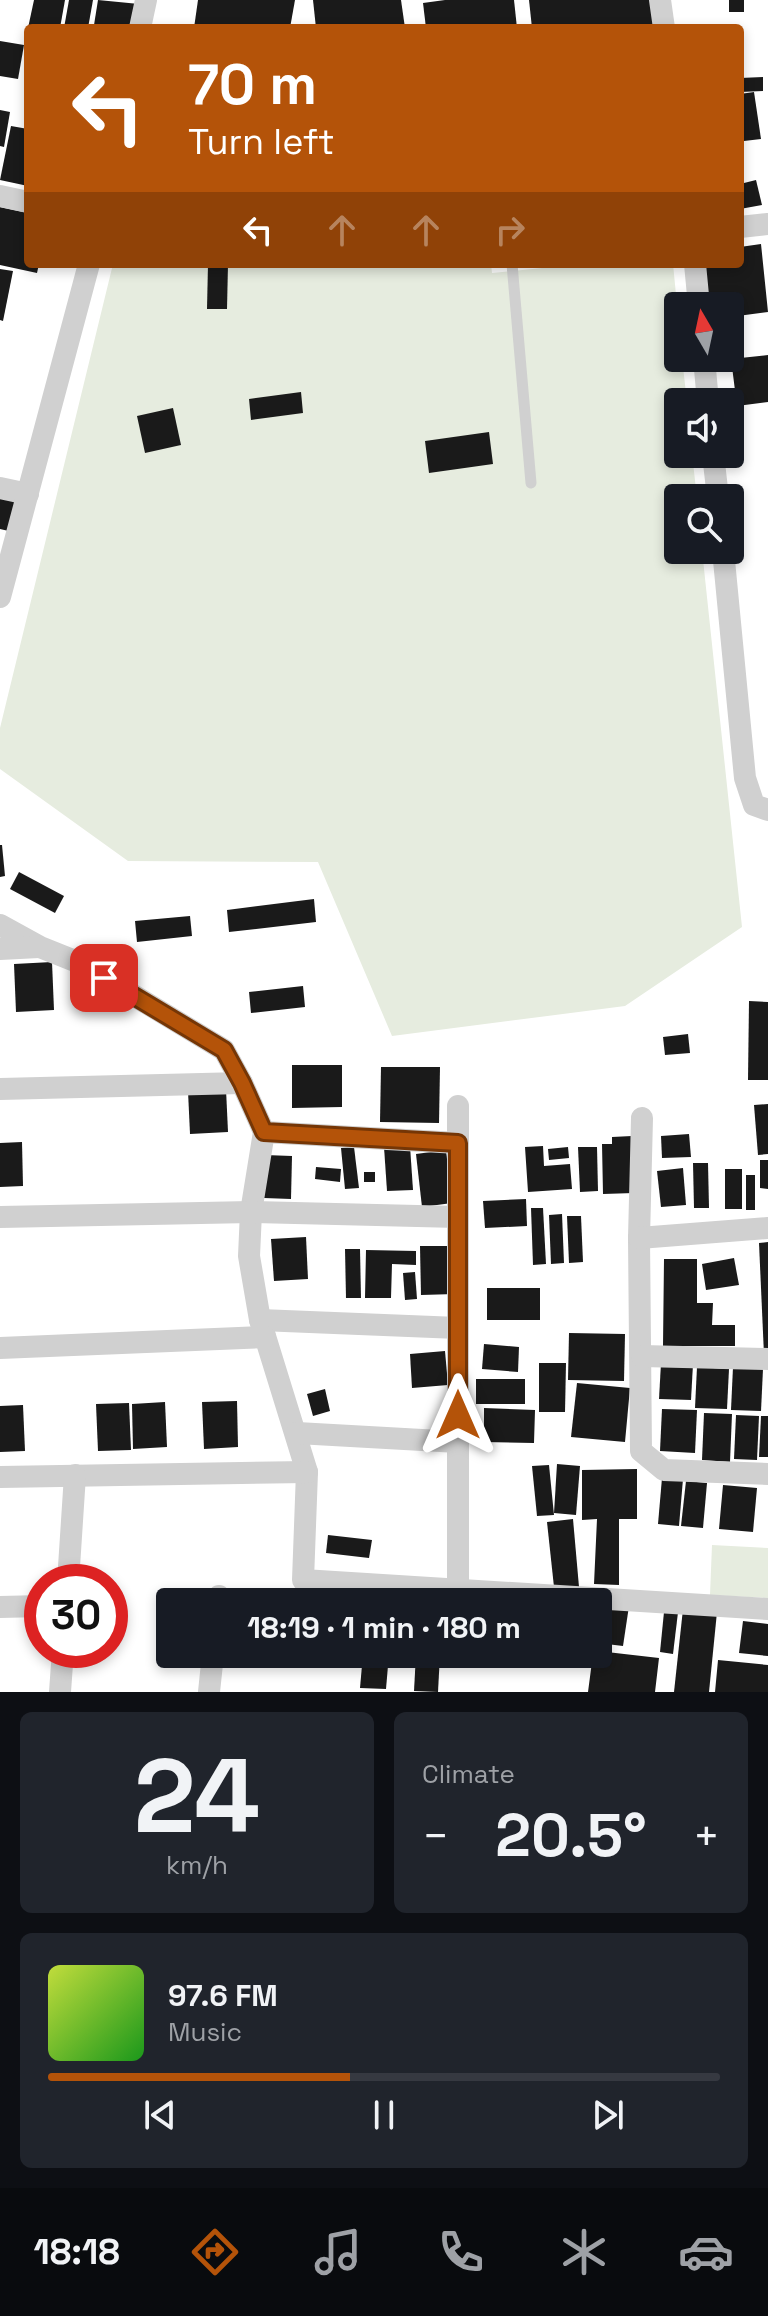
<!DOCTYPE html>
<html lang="en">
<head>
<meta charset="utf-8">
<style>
	body { margin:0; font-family:"Space Grotesk",sans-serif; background:#20242c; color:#f1f3f6; height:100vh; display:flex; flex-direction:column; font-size:30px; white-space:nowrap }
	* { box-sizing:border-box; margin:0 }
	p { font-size:26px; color:#9ea1a6 }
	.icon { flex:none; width:44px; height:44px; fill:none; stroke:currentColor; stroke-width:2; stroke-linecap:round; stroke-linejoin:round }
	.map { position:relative; height:1692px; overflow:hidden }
	.sheet { display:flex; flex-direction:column; gap:20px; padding:20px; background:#0d0f14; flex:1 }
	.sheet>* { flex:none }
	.guide { position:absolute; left:24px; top:24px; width:720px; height:244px; border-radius:8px; box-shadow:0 4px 12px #0003; background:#b45309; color:#fff; overflow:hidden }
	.needle { width:52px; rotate:351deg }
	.tools { position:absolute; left:664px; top:292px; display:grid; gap:16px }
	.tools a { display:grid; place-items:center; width:80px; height:80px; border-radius:8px; background:#171b24; box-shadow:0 4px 12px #0003; font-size:40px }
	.speed { position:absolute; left:24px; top:1564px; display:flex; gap:16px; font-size:40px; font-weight:700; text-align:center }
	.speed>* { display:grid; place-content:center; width:104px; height:104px; border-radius:50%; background:#171b24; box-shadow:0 4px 12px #0003; line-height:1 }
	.speed .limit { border:12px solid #d22; background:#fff; color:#111 }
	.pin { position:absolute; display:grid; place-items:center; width:68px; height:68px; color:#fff; margin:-34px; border-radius:16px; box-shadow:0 4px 12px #0006 }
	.me { position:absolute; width:88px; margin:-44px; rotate:0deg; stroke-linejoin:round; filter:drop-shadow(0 0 6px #0008) }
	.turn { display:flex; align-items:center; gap:28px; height:168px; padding:0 32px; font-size:36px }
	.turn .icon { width:104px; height:104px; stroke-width:2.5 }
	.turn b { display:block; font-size:56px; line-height:68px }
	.lanes { display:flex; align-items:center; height:76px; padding:0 32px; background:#0003; justify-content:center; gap:40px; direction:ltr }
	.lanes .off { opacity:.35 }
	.big { font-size:60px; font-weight:700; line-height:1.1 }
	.sheet .tile { flex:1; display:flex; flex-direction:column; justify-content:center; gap:12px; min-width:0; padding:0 28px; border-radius:12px; background:#20242c }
	.sheet .dial { align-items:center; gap:0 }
	.dial b { font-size:104px; line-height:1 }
	.song { display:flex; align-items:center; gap:24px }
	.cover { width:96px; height:96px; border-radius:12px; background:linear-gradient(135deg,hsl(70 70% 55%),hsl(120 70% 35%)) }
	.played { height:8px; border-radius:4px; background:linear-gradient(90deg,#b45309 45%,#363941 45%) }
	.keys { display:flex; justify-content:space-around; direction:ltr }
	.heat { display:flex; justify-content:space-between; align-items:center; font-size:44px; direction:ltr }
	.sheet .tiles { flex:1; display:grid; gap:20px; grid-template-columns:1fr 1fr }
	.tile:last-child { grid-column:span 2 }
	.trip { position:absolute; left:156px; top:1588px; width:456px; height:80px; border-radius:8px; background:#171b24; box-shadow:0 4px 12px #0003; font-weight:700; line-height:80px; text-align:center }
	.menu { display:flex; height:128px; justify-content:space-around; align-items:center; background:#090b0e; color:#9ea1a6 }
	.menu .icon { width:56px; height:56px }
	.menu .selected { color:#b45309 }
	.menu b { font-size:36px; color:#f1f3f6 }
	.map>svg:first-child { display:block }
</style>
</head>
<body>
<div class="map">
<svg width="768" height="1692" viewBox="0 0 768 1692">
	<rect width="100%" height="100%" fill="#fff"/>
	<g fill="#e6ecdf">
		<polygon points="113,264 491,264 492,273 581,264 673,264 678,315 678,358 682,358 687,402 678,402 678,454 692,454 697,498 678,498 678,550 702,550 742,927 625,1006 392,1036 318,862 128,861 0,769 0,728"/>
		<polygon points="712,1545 768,1548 768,1598 710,1595"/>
	</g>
	<g fill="#1a1a1a">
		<polygon points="34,0 65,0 60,28 28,28"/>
		<polygon points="69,0 93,0 88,28 64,28"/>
		<polygon points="98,0 139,4 135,28 94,25"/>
		<polygon points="198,0 295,0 290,28 194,28"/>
		<polygon points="313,0 401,0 405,28 316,28"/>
		<polygon points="445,0 514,0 517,28 426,28 423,3"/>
		<polygon points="529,0 655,0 659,28 532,28"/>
		<rect x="729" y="0" width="15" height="12"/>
		<polygon points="0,41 24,45 18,79 0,76"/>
		<polygon points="763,77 763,91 740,92 740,78"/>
		<polygon points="754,92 761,139 744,141 740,94"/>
		<polygon points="0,110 10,112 4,147 0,146"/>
		<polygon points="11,126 28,129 28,186 0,180"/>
		<polygon points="756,180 762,205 740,209 740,184"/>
		<polygon points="0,207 28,213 28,264 39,264 37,273 0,265"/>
		<polygon points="761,244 768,312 730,317 730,306 702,306 697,264 740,264 740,247"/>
		<polygon points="208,264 228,264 227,309 207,309"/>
		<polygon points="0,269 13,271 3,321 0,320"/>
		<polygon points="768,355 768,402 737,406 731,359"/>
		<polygon points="301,392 303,413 251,420 249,399"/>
		<polygon points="173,408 181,445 145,453 137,416"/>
		<polygon points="489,432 493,464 429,473 425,441"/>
		<polygon points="0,497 20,501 13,532 0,529"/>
		<polygon points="0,845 2,845 5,876 0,877"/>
		<polygon points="19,872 64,896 55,913 10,889"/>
		<polygon points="314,899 316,922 229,932 227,910"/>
		<polygon points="190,916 192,936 137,942 135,921"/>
		<polygon points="52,962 54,1010 16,1012 14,964"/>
		<polygon points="303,986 305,1007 251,1013 249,992"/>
		<polygon points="749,1001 768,1002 768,1080 748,1080"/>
		<polygon points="688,1034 690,1053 665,1055 663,1037"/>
		<polygon points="292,1065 342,1065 342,1107 292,1108"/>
		<polygon points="381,1067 440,1067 439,1123 380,1122"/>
		<polygon points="226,1089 228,1132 190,1134 188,1091"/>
		<polygon points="768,1104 768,1154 758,1155 754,1105"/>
		<polygon points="689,1134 691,1157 662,1158 661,1136"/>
		<polygon points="632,1136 634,1193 603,1194 602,1144 612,1144 612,1137"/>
		<polygon points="22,1142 23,1186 0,1187 0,1143"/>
		<polygon points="410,1146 413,1190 387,1191 384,1147"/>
		<polygon points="543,1146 544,1166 570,1164 572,1189 528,1192 525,1147"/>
		<polygon points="354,1147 359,1188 345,1189 341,1148"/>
		<polygon points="568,1147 569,1158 549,1160 548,1149"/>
		<polygon points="578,1147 597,1147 598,1191 580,1192"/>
		<polygon points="446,1150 452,1203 422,1207 416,1154"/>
		<polygon points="265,1155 292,1156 291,1199 264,1198"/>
		<polygon points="760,1160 768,1160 768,1189 760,1188"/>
		<polygon points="693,1163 708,1163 709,1208 694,1208"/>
		<polygon points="316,1167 341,1169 340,1182 315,1179"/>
		<polygon points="683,1168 686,1205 661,1207 657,1171"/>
		<rect x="725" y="1169" width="17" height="40"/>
		<rect x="364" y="1172" width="11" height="10"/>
		<rect x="746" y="1175" width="9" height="35"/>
		<polygon points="526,1199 527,1226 485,1228 483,1201"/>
		<polygon points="531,1208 543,1208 546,1264 533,1265"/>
		<polygon points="562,1214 564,1263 551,1264 549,1215"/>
		<polygon points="567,1216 581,1216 583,1262 569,1263"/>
		<polygon points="306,1237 308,1279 274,1281 271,1239"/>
		<polygon points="768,1242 768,1354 764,1355 759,1243"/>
		<polygon points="420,1246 454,1246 455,1294 421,1295"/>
		<polygon points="345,1249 360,1249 361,1298 346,1298"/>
		<polygon points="366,1250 416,1251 416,1265 392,1264 391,1298 365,1298"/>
		<polygon points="734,1258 739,1285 706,1290 702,1264"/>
		<polygon points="664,1259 697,1259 697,1303 713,1303 712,1325 735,1325 735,1346 663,1346"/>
		<polygon points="415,1272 417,1299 405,1300 403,1273"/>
		<rect x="487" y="1288" width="53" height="32"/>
		<polygon points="569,1333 625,1334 624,1381 568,1380"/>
		<polygon points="484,1344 519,1347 518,1372 482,1369"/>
		<polygon points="445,1351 448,1385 412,1388 410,1354"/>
		<polygon points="539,1363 566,1363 565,1412 539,1412"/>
		<polygon points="661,1363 693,1364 691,1400 659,1399"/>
		<polygon points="697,1367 729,1369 727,1409 695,1408"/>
		<polygon points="733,1367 763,1369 761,1411 731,1410"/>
		<rect x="476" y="1379" width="49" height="25"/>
		<polygon points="577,1383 630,1388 625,1442 571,1437"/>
		<polygon points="325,1389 330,1411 313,1416 307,1394"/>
		<polygon points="237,1401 238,1447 204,1449 202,1402"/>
		<polygon points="165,1402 167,1447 133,1449 132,1404"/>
		<polygon points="129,1403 131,1450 98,1451 96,1404"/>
		<polygon points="23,1405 25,1451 0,1452 0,1406"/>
		<polygon points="484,1408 535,1410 534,1443 484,1442"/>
		<polygon points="662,1409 697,1410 695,1453 660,1451"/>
		<polygon points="704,1413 732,1414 730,1462 702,1460"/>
		<polygon points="736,1415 759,1416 757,1460 734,1459"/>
		<polygon points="761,1416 768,1416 768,1457 759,1457"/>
		<polygon points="557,1464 580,1466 576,1515 554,1513"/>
		<polygon points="549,1465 554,1515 537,1516 532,1466"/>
		<polygon points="637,1469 637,1519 619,1519 619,1585 594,1584 597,1519 582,1520 582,1470"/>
		<polygon points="662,1478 683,1479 679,1526 658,1524"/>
		<polygon points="686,1481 707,1483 703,1528 681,1526"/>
		<polygon points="723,1485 757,1488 753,1532 719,1529"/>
		<polygon points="573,1519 579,1587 554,1587 547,1522"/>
		<polygon points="328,1535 372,1540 369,1558 326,1553"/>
		<polygon points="177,1594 203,1599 203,1602 175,1602"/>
		<polygon points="603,1602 629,1606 623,1646 598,1643"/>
		<polygon points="665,1602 679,1604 673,1654 660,1652"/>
		<polygon points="683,1609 717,1612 709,1692 674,1692"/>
		<polygon points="743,1621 768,1624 768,1656 739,1653"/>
		<polygon points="598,1651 659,1658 655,1692 588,1692 593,1654 598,1654"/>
		<polygon points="363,1654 389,1654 386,1689 360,1688"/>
		<polygon points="416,1654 440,1654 438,1692 414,1691"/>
		<polygon points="718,1660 768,1665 768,1692 715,1692"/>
	</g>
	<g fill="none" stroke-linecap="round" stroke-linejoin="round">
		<polyline stroke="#d0d0d0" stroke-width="11" points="512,264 531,483"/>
		<g stroke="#d0d0d0" stroke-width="22">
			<polyline points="660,0 664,28"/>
			<polyline points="140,28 146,0"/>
			<polyline points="0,196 28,202"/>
			<polyline points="740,227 768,224"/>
			<polyline points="695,264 699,306"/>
			<polyline points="704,358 708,402"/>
			<polyline points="713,454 718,498"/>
			<polyline points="0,488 28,494"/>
			<polyline points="723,550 745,778 754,805 768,810"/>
			<polyline points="0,597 89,264"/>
			<polyline points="0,925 40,947 80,963 224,1050 242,1083 264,1132 251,1212 249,1256 260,1320 307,1472 303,1580 768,1609"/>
			<polyline points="0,949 39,947"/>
			<polyline points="0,1089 242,1083"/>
			<polyline points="458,1106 458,1590"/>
			<polyline points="642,1118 639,1238 641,1451 664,1470 768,1474"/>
			<polyline points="264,1132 458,1143"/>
			<polyline points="0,1217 251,1212 458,1217"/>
			<polyline points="639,1238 768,1228"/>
			<polyline points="260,1320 458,1328"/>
			<polyline points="0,1348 265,1337"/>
			<polyline points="642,1356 768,1359"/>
			<polyline points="297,1433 458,1442"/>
			<polyline points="0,1477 307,1472"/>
			<polyline points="68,1582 75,1475"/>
			<polyline points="219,1602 219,1596"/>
			<polyline points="0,1607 42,1606"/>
			<polyline points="60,1692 63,1650"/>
			<polyline points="209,1692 213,1654"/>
		</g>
	</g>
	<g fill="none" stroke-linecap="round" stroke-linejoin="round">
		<g stroke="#753606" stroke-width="20">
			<polyline id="route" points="104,978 224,1050 242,1083 264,1132 458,1143 458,1415"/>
		</g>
		<use href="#route" stroke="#b45309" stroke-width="14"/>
	</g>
</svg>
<div class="tools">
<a><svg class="needle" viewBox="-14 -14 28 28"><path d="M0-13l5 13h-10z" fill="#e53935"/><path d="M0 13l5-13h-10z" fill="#9ea1a6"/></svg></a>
<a><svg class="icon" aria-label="sound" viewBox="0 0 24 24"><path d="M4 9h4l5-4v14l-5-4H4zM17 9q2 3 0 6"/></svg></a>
<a><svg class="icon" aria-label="search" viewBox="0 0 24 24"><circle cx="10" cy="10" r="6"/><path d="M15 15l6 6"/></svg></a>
</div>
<div class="speed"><div class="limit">30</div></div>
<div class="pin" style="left:104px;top:978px;background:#d93025"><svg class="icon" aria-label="arrive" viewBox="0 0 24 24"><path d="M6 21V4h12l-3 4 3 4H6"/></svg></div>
<svg class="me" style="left:458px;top:1415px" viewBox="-20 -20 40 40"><path d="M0-17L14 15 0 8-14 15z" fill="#b45309" stroke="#fff" stroke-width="4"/></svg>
<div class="trip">18:19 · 1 min · 180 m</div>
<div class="guide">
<div class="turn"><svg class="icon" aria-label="left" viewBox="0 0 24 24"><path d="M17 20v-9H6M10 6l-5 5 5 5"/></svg><div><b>70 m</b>Turn left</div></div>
<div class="lanes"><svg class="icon" aria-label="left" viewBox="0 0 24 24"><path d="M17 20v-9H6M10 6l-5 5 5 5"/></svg><svg class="icon off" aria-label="ahead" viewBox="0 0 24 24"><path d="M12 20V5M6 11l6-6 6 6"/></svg><svg class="icon off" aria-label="ahead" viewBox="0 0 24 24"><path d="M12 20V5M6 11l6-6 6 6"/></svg><svg class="icon off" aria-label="right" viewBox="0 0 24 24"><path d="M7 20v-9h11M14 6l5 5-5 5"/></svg></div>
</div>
</div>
<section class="sheet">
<div class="tiles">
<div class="tile dial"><b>24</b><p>km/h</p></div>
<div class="tile"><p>Climate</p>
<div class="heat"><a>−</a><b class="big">20.5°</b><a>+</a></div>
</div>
<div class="tile">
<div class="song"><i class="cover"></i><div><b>97.6 FM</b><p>Music</p></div></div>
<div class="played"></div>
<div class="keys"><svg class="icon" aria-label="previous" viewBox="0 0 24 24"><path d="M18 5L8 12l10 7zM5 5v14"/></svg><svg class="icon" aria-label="pause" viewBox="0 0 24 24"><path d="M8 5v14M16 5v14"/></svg><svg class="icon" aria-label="next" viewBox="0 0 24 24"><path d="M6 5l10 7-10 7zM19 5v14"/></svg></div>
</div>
</div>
</section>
<nav class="menu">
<b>18:18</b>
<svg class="icon selected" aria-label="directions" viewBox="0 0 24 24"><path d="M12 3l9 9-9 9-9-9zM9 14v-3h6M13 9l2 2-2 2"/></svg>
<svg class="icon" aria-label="music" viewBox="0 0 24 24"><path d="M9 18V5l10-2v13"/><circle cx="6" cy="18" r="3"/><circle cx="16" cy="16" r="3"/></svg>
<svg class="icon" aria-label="phone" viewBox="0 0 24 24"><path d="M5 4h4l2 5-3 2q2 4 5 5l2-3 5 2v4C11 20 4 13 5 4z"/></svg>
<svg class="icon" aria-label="climate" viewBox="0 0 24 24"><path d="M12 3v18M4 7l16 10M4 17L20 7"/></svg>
<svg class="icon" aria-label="car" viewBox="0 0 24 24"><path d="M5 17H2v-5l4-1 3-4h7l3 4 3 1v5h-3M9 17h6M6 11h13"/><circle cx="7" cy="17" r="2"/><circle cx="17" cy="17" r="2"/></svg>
</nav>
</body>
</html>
